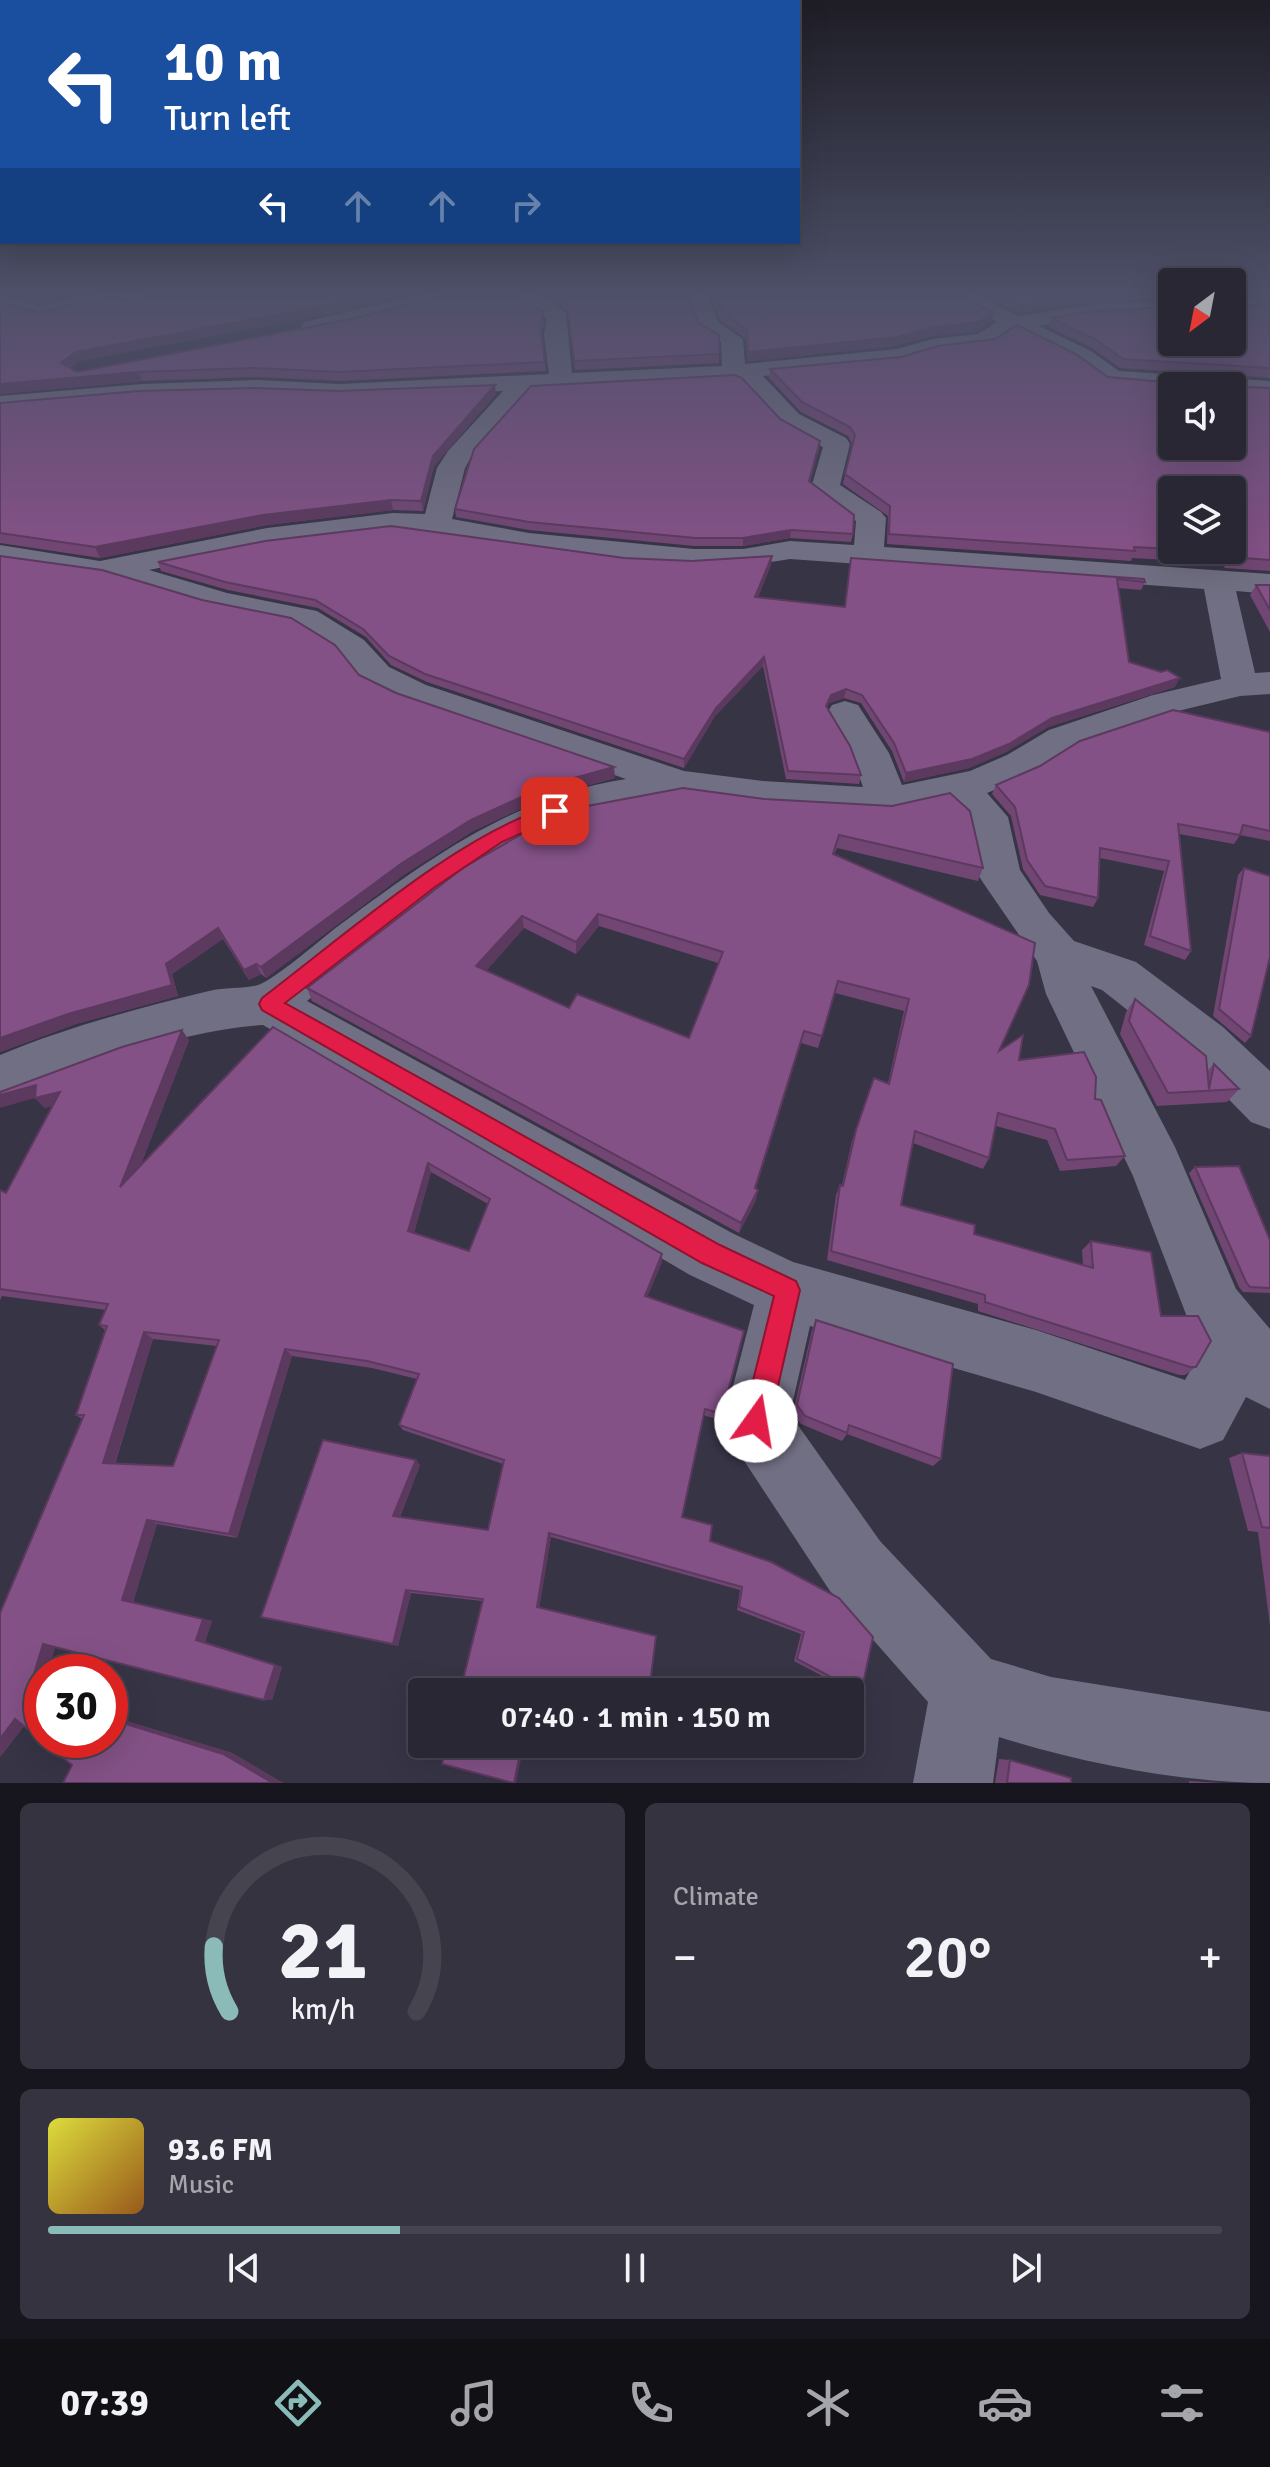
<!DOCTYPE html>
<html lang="en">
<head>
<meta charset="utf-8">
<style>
	body { margin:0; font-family:Signika,sans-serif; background:#353340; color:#f1f3f6; height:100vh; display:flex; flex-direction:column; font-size:30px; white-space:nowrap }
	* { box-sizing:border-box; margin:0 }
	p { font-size:26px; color:#a5a5ac }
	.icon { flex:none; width:44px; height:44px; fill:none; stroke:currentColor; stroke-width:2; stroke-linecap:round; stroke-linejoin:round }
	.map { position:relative; height:1783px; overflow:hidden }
	.drawer { display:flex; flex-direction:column; gap:20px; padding:20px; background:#17151d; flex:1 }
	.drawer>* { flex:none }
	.guide { position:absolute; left:0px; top:0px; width:800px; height:244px; box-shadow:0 8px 32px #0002,0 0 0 2px #45444f; background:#1a4fa0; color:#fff; overflow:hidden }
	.needle { width:52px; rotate:212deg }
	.controls { position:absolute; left:1158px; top:268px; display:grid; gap:16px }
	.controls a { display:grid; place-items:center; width:88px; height:88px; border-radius:8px; background:#292734; box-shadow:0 8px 32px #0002,0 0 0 2px #45444f; font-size:40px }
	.speed { position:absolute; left:24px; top:1654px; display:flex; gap:16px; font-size:40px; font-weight:700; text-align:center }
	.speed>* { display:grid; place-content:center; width:104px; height:104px; border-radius:50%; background:#292734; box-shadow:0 8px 32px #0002,0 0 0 2px #45444f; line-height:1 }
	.speed .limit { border:12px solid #d22; background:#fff; color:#111 }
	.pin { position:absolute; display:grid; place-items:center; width:68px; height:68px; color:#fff; margin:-34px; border-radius:16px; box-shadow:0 4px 12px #0006 }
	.me { position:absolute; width:88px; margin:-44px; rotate:13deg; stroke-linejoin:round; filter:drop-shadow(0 0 6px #0008) }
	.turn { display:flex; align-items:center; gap:28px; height:168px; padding:0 32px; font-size:36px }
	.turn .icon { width:104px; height:104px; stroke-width:2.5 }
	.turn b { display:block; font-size:56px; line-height:68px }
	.lanes { display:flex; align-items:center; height:76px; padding:0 32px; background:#0003; justify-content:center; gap:40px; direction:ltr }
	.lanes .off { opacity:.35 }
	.big { font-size:60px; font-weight:600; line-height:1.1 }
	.drawer .card { flex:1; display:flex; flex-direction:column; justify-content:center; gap:12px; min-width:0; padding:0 28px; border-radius:12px; background:#353340 }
	.drawer .dial { align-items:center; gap:0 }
	.dial svg { height:208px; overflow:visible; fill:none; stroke:#45444f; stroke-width:7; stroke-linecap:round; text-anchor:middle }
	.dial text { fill:#f1f3f6; stroke:none }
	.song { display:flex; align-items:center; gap:24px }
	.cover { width:96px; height:96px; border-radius:12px; background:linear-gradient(135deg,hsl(60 70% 55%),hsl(30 70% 35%)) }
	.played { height:8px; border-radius:4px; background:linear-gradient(90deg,#8bbbb9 30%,#45444f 30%) }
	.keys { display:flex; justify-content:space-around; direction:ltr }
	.heat { display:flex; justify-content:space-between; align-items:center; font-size:44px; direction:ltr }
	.drawer .tiles { flex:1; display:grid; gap:20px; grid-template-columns:1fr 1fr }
	.card:last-child { grid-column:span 2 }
	.trip { position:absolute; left:408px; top:1678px; width:456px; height:80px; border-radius:8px; background:#292734; box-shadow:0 8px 32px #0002,0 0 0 2px #45444f; font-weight:600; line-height:80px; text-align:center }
	.tabs { display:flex; height:128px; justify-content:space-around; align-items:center; background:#101015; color:#a5a5ac }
	.tabs .icon { width:56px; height:56px }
	.tabs .selected { color:#8bbbb9 }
	.tabs b { font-size:36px; color:#f1f3f6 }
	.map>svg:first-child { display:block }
</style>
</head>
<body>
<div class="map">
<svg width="1270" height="1783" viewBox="0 0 1270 1783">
	<rect width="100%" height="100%" fill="#373446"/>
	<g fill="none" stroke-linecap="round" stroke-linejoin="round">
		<g fill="#716f83" fill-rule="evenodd">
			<polygon points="98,294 169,294 135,308 115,303 40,318 0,307 0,295 40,306"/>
			<polygon points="423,294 460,294 457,298 312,334 301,327 304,322"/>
			<path d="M510,294H538L566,313L572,373L722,366L721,342L701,331L689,300L692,294H712L709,300L718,322L743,339L745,364L897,349L933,339L978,334L997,322L947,294H974L1019,316L1088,305L1172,301V313L1088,317L1039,326L1091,351L1119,371L1270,381V395L1232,393V386H1172V389L1105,383L1075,361L1014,330L992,345L935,352L899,363L763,376L799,414L846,438L850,444L840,485L881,512L886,518L884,547L1270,574V594L1236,591L1255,673L1270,672V694L1240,696L1178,711L1153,723L1075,748L1035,773L987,793L1008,817L1020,870L1049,913L1074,941L1136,962L1223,1027L1270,1071V1129L1251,1122L1187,1057L1102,990L1091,986L1175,1147L1236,1289L1270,1329V1409L1246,1397L1223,1440L1200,1449L1036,1392L810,1326L790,1414L880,1541L991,1659L1051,1677L1270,1712V1783C1183,1783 1082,1763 999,1737L993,1783H913L928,1702L830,1591L733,1444L724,1421L754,1305L690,1275L263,1025C171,1031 85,1071 0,1102V1055C67,1027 139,1008 209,991C225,987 243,989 258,985C276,979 323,937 341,924C428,859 515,796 626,779L400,701L363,683L340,654L295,626L207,608L163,592L107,578L0,563V545L100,561L267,528L393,513L425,514L437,468L448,451L503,391L340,398L257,394L142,398L0,410V396L142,384L257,380L340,384L549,374L544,335L547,319ZM735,379L743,382L781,424L823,447L811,488L856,521L854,545L790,541L743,549H694L529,533L452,519L465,468L472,455L530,390ZM393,531C438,532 481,543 526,551C611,564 706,574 790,559L1204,589L1221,679L1153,695L1049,730L1007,755L970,771L902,785L889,753L858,705L845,701L832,705L827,713L851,753L863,787L763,781L684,771L426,685L389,667L364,640L317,611L227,593L149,570L267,546ZM682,798L763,809L889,816L947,803L968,822L977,873L984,884L1037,961L1046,994L1133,1176L1192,1330L1204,1346L1185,1380L1036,1330L793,1262L732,1233L307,1001C389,936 470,861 568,822C604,807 644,804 682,798Z"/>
			<polygon points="1270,294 1268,309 1232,313 1232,301"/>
		</g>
	</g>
	<g fill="#714673" fill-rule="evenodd">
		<polygon points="8,294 82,294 40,303"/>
		<polygon points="150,294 412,294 351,310 79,361 70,368 77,372 544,320 541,334 546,371 340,381 257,377 142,381 0,394 37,312 133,302"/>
		<polygon points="544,294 690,294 688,297 699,323 719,354 719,363 575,370 568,311"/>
		<polygon points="713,294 959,294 993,313 991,322 977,331 932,336 896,346 748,361 746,339 720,320 712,300"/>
		<polygon points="981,294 1172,294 1172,298 1088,302 1019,313"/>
		<polygon points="1232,294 1257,294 1234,300 1236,307 1270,303 1270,378 1120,368 1092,348 1049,327 1051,318 1172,307"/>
		<path d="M770,369L1108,377L1176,383L1270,387V571L1225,568L1222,563L1132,558L1131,561L887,544L888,516L843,484L852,444L848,436L801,412L769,378ZM1172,490L1232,550H1172Z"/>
		<polygon points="338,391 496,394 434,466 423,511 393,510 267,525 100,558 0,543 0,403"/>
		<polygon points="780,419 819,448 810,482 853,534 851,542 790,538 743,546 694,546 529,530 456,517 455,509"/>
		<polygon points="0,556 359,675 396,693 615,778 546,797 473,831 405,874 266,978 261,974 249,980 223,939 172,974 178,996 76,1024 0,1052"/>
		<polygon points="624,558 771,565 758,597 845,607 851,558 1145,582 1141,590 1118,588 1129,662 1175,687 1048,727 1006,752 969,768 904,782 892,751 861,703 844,698 829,703 827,708 861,775 859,784 786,779 763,666 715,716 684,768 427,682 391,665 366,637 318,608 228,590 161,571 158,562"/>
		<polygon points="1256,585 1270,585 1270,632 1250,595"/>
		<polygon points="1270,732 1270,841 1240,835 1234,844 1179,834 1191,951 1185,960 1144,945 1164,871 1100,858 1098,898 1093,907 1040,895 1023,869 1011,816 992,794 996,785"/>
		<path d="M683,788L983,868L978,881L837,848L834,855L999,1051L1095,1099L1125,1156L1116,1166L1060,1171L1047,1140L996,1126L989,1158L983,1169L913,1143L901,1205L974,1234L1083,1265L1082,1250L1091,1241L1161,1316L1196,1367L1185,1375H1179L978,1311V1304L827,1260L836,1195L840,1185H842L852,1141L874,1078L888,1083L904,1011L835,993L818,1048L801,1043L756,1188V1200L739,1233L312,1001L307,988ZM599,926L718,963L689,1038L569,1008L486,971L524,928L576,954Z"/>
		<polygon points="1244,868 1251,1036 1245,1043 1213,1016 1238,875"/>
		<polygon points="1135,999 1207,1071 1214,1064 1239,1089 1227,1102 1157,1106 1120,1034 1126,1012"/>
		<path d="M273,1027L662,1254V1262L647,1297L744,1331L720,1420L703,1415L682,1517L710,1541L771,1562L861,1693L856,1694L794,1661L801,1634L737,1610L740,1590L551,1537L539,1607L535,1692H460L482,1601L411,1593L398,1646L261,1617L420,1465L400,1517L488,1530L503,1464L403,1430L399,1425L417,1379L372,1368L292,1356L237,1538L157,1524L133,1602L212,1621L205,1642L282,1667L272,1700H264L55,1647L41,1695L42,1740H110V1716L232,1753L283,1783H63L72,1765L24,1726L0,1757V1613L82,1419L76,1415L105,1330L99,1325L106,1310L2,1296L0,1300V1190L6,1193L52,1106L44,1108L189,1040L140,1167ZM431,1172L488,1204L469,1251L414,1233ZM153,1339L217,1346L173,1466L115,1464Z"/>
		<polygon points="1195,1167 1270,1240 1270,1293 1243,1292 1239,1287 1189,1173"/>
		<polygon points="816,1320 941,1459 933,1466 847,1434 842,1441 801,1424 793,1413 812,1330"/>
		<polygon points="1242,1453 1270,1456 1270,1626 1258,1532 1248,1531 1229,1458"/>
		<polygon points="999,1759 1010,1760 1071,1783 995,1783"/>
		<polygon points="1189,1781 1221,1783 1189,1783"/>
	</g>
	<g fill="#5c395e">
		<polygon points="37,294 82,294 40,303"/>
		<polygon points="378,294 412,294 351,310 79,361 65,372 61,363 76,352"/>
		<polygon points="1086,294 1090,294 1088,302 1019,313 1022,304"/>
		<polygon points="1232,294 1257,294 1232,300"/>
		<polygon points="993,313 991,322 977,331 932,336 896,346 748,361 748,352 934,327"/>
		<polygon points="138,372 142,381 0,394 0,384"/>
		<polygon points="495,385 496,394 434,466 423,511 421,501 433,456"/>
		<polygon points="391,500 393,510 267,525 100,558 95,547 263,515"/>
		<polygon points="791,530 790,538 743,546 743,538"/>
		<polygon points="772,556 771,565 755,605 755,597"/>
		<polygon points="764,657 763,666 715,716 684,768 684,759 716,708"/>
		<polygon points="1180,678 1175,687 1048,727 1006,752 969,768 904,782 906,773 1052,718"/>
		<polygon points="846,689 844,698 829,703 824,715 826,706 831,695"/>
		<polygon points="614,767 615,778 546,797 473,831 405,874 266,978 261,967 402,863 471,820 545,786"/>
		<polygon points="598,914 599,926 576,954 576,942"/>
		<polygon points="522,916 524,928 479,979 476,966"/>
		<polygon points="218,928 223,939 172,974 178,996 76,1024 0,1052 0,1038 166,964"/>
		<polygon points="256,964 261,974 249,980 244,970"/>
		<polygon points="182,1030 189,1040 129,1196 120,1187"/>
		<polygon points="804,1031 801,1043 753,1198 755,1188"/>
		<polygon points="36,1085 45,1095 0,1108 0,1095"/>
		<polygon points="60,1092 68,1102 44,1108 35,1098"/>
		<polygon points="428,1163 431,1172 412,1239 408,1231"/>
		<polygon points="758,1190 756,1200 739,1233 741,1223"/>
		<polygon points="662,1254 662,1262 645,1303 645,1296"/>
		<polygon points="144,1332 153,1339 113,1468 103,1463"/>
		<polygon points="285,1349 292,1356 237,1538 229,1534"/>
		<polygon points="416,1460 420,1465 398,1521 393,1516"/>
		<polygon points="147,1520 157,1524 133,1603 122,1600"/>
		<polygon points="549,1533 551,1537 539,1610 537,1607"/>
		<polygon points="406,1590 411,1593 398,1646 393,1644"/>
		<polygon points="203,1619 212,1621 205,1642 282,1667 272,1700 264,1700 196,1640"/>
		<polygon points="43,1644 55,1646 48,1672 42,1672 42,1698 28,1694"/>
		<polygon points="110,1716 232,1753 283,1783 273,1783 110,1719"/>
		<polygon points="15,1719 29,1719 0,1757 0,1739"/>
		<polygon points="522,1744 524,1744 516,1783 514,1783"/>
	</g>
	<g fill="#835186" stroke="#5c395e" stroke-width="2" fill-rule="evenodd">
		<polygon points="150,294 378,294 350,301 76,352 61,363 77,372 351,319 449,294 517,294 543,312 540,326 545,362 338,372 254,368 138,372 0,384 0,302 37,312 112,297 133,302"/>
		<polygon points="556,294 687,294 699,323 719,335 719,354 574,361 567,302"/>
		<polygon points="714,294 959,294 993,313 979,322 934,327 898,337 748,352 747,330 721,311"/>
		<polygon points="1001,294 1086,294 1022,304"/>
		<polygon points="1232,294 1236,307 1270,303 1270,368 1123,359 1095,339 1051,318 1091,311 1172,307 1172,342 1232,342"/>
		<path d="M1017,325L1076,354L1108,377L1176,383L1179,380H1233L1236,387L1270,388V560L1230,557L1227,552L1185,550H1232V490H1172V549L1134,547L1135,551L889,534L890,506L845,474L855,435L850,427L802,402L770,369L901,357L938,346L995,339ZM1172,386H1232V446H1172Z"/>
		<polygon points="735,375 742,378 780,419 820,441 809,481 854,515 853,534 791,530 743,538 695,538 529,522 455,509 474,449 531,386"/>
		<polygon points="495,385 433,456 421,501 391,500 263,515 95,547 0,533 0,403 139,391 254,388 338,391"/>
		<polygon points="391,526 624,558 692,561 772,556 755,597 845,607 851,558 1144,579 1145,582 1117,579 1129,662 1161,672 1167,670 1180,678 1052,718 1009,744 972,759 906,773 894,743 862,695 846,689 831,695 826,706 850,746 861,775 788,771 764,657 716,708 684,759 425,674 389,656 363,629 315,600 225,582 158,562 265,541"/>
		<polygon points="0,556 102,570 202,600 291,618 335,645 359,675 396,693 614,767 545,786 471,820 402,863 261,967 256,964 244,970 218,928 166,964 172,985 68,1014 0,1038"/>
		<polygon points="1256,585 1270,585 1270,610"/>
		<polygon points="1173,710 1270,732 1270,831 1243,825 1240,835 1178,824 1191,951 1150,936 1169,861 1100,848 1098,898 1045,886 1027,860 1015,807 996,785 1040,766 1080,741"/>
		<path d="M683,788L764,799L892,806L950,793L970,811L983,868L839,835L833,854L1035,943L1029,985L999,1051L1023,1035L1019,1060L1084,1052L1096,1077L1095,1099L1101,1100L1125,1156L1067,1160L1055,1129L998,1113L989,1158L915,1131L901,1205L975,1225L974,1234L1093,1268L1091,1241L1151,1252L1161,1316H1198L1211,1341L1196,1367H1190L985,1302V1295L831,1251L840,1185L843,1186L856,1130L874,1078L889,1084L909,999L838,981L822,1036L804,1031L755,1188L758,1190L741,1223L307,988L463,868L532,828L582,807ZM598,914L723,952L689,1038L577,994L569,1008L476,966L522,916L576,942Z"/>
		<polygon points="1244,868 1270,876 1270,957 1251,1036 1219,1009"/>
		<polygon points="1135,999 1206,1056 1209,1089 1214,1064 1239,1089 1168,1093 1129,1021"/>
		<path d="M273,1027L662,1254L645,1296L744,1331L722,1414L705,1409L682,1517L712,1525L710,1541L771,1562L839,1598L873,1637L861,1693L797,1659L804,1632L739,1607L742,1587L549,1533L537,1607L656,1636L649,1692H547L533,1689V1692H460L483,1599L406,1590L393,1644L261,1617L323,1440L416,1460L393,1516L488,1530L504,1460L399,1425L419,1374L367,1361L285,1349L229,1534L147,1520L122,1600L203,1619L196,1640L275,1665L264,1700L43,1644L28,1694L42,1698V1740H110V1719L223,1754L273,1783H63L72,1765L15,1719L0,1739V1613L84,1415H76L107,1326L99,1325L108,1304L0,1289V1190L6,1193L60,1092L35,1098L36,1085L0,1095V1092L122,1047L182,1030L120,1187ZM428,1163L490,1199L469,1251L408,1231ZM144,1332L219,1340L173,1466L103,1463Z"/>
		<polygon points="1239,1166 1270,1240 1270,1288 1250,1287 1246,1282 1195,1167"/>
		<polygon points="816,1320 953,1364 941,1459 849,1425 847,1433 805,1416 797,1405"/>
		<polygon points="1242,1453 1270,1456 1270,1528 1262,1527"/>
		<polygon points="447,1744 522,1744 514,1783 442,1764"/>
		<polygon points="1010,1760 1071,1778 1071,1783 1007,1783"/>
	</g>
	<linearGradient id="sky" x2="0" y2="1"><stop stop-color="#1e1d26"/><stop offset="0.54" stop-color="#4d5068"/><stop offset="1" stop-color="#4d5068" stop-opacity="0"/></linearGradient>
	<rect width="1270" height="544" fill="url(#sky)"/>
	<path fill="#e11d48" stroke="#92132f" stroke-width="2" d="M555,805L561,807V815L502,842L435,887L285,1003L720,1245L796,1281L800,1290L770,1421L766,1430L756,1434L747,1430L743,1421L774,1296L702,1263L262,1010L259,1004L262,998C343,937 459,833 555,805Z"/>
</svg>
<div class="controls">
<a><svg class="needle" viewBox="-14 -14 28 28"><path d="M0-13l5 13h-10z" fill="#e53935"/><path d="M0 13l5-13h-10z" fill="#a5a5ac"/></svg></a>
<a><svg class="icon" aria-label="sound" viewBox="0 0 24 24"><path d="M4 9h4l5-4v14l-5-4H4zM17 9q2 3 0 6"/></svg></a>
<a><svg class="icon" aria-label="layers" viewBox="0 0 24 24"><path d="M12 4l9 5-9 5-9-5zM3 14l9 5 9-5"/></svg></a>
</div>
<div class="speed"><div class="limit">30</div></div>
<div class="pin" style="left:555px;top:811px;background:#d93025"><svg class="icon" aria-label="arrive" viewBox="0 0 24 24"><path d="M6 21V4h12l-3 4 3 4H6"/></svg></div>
<svg class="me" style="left:756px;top:1421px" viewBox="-20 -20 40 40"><circle r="19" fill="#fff"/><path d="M0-13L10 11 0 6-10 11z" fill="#e11d48"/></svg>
<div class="trip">07:40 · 1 min · 150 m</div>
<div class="guide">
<div class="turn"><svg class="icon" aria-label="left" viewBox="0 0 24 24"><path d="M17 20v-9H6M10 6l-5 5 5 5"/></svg><div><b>10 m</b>Turn left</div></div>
<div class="lanes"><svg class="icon" aria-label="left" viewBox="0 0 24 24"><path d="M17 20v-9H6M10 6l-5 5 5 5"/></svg><svg class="icon off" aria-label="ahead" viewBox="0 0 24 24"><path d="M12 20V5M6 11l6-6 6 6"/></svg><svg class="icon off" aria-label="ahead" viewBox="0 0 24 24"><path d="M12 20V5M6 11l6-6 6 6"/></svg><svg class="icon off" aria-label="right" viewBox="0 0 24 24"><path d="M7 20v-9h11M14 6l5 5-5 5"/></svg></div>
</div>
</div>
<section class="drawer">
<div class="tiles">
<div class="card dial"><svg viewBox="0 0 100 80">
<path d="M14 69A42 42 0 1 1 86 69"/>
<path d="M14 69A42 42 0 0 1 8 44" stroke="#8bbbb9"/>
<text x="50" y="56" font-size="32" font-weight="700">21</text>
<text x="50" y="72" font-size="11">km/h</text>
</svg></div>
<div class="card"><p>Climate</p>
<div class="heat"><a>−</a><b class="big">20°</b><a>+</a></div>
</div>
<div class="card">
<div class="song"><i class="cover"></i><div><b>93.6 FM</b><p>Music</p></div></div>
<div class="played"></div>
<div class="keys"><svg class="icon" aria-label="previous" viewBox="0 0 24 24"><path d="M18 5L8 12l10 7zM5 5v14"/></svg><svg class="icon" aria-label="pause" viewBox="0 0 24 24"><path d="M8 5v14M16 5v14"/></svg><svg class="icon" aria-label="next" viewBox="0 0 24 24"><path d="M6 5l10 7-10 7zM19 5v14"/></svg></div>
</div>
</div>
</section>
<nav class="tabs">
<b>07:39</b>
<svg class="icon selected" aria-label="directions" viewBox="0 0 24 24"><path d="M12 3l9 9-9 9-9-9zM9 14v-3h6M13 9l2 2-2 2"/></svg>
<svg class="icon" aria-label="music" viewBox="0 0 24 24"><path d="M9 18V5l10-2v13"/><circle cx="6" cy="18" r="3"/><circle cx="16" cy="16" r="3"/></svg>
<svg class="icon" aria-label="phone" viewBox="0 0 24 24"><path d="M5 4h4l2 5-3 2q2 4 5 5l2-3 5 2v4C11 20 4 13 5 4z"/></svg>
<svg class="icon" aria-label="climate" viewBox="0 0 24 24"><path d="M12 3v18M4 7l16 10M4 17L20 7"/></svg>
<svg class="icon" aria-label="car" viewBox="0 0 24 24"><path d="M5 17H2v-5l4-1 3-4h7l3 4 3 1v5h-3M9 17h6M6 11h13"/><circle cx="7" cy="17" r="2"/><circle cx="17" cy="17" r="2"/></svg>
<svg class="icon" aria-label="filters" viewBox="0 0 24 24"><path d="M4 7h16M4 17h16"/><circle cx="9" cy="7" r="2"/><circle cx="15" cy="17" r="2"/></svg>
</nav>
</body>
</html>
